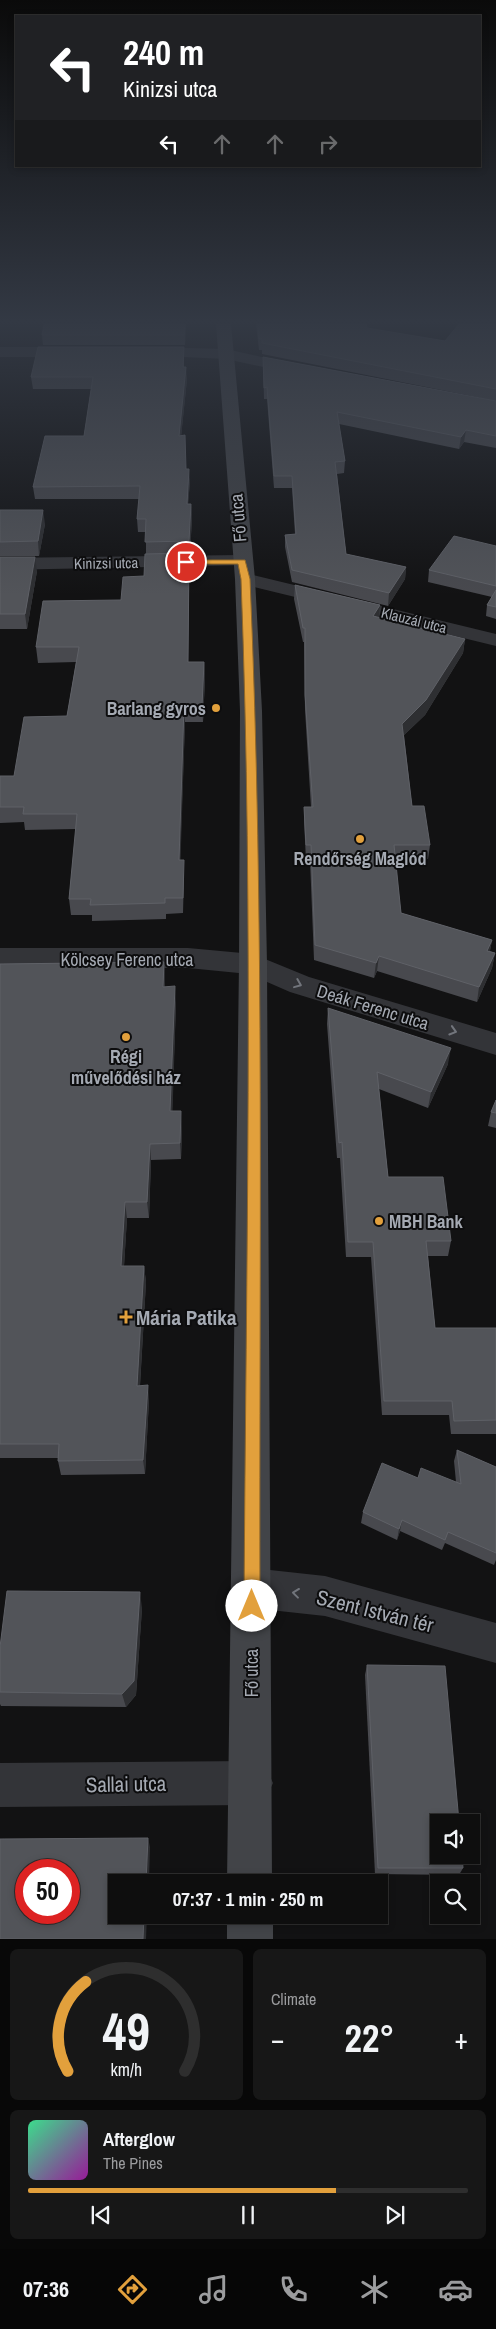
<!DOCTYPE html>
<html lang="en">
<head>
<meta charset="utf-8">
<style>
	body { margin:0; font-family:"Archivo Narrow",sans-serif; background:#171717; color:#f1f3f6; height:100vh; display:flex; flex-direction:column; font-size:19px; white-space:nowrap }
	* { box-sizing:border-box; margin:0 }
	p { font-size:16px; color:#9b9c9e }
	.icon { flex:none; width:28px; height:28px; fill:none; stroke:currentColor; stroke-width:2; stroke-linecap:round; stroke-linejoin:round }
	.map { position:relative; height:1939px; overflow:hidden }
	.sheet { display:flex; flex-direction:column; gap:10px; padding:10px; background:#080808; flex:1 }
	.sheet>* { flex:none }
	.top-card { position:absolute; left:15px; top:15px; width:466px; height:152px; border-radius:0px; box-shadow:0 2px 8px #0003,0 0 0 1px #2e2e2e; background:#202124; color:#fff; overflow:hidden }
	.tools { position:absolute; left:430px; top:1814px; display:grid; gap:10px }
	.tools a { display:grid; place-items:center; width:50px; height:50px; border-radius:0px; background:#0e0e0e; box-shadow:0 2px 8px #0003,0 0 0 1px #2e2e2e; font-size:25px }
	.speed { position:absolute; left:15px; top:1859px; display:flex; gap:10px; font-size:25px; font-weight:700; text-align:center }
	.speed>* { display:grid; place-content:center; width:65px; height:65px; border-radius:50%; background:#0e0e0e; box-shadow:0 2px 8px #0003,0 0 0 1px #2e2e2e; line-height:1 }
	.speed .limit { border:8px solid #d22; background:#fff; color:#111 }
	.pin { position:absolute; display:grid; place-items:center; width:42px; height:42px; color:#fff; margin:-21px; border:2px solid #fff; border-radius:50%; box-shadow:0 1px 5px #0007 }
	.me { position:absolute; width:55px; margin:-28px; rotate:0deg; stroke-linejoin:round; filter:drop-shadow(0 0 4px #0008) }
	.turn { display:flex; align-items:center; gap:18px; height:105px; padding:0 25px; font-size:22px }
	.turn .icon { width:65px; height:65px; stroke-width:2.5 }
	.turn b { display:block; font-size:35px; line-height:42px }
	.lanes { display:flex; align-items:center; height:48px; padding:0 25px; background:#0003; justify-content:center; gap:25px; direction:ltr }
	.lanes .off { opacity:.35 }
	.big { font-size:38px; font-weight:800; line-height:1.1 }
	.sheet .tile { flex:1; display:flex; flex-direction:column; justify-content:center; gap:8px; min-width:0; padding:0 18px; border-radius:8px; background:#171717 }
	.sheet .dial { align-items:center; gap:0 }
	.dial svg { height:130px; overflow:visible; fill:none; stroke:#2e2e2e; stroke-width:7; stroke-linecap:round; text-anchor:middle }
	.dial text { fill:#f1f3f6; stroke:none }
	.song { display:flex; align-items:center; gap:15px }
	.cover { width:60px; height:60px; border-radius:8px; background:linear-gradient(135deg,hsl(150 70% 55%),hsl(300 70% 35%)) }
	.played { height:5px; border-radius:2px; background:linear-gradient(90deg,#e2a03c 70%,#2e2e2e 70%) }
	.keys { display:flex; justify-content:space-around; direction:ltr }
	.heat { display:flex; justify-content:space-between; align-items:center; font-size:28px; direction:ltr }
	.sheet .tiles { flex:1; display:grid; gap:10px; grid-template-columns:1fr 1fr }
	.tile:last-child { grid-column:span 2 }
	.trip { position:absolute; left:108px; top:1874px; width:280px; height:50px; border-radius:0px; background:#0e0e0e; box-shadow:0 2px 8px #0003,0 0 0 1px #2e2e2e; font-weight:800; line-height:50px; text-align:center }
	.menu { display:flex; height:80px; justify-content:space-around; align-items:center; background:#060606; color:#9b9c9e }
	.menu .icon { width:35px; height:35px }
	.menu .current { color:#e2a03c }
	.menu b { font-size:22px; color:#f1f3f6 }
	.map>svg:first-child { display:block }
</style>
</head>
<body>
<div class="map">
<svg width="496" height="1939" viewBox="0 0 496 1939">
	<rect width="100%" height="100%" fill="#121213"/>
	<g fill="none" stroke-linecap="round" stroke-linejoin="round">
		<g fill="#333438" fill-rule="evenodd">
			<polygon points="0,347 75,347 81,349 83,352 81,355 75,357 0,357"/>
			<polygon points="148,347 226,349 306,367 308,370 306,373 300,375 226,359 142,355 140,352 142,349"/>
			<polygon points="242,555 249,557 252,561 249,565 0,570 0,558"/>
			<polygon points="245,573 496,634 496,646 238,583 235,579 238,575"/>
			<polygon points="0,948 188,948 253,954 309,977 496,1033 496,1055 290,992 249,974 188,968 0,968"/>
			<polygon points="252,1568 325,1576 496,1623 496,1663 325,1616 252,1608 238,1602 232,1588 238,1574"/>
			<polygon points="251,1761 266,1768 273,1783 266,1798 251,1805 0,1807 0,1763"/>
		</g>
		<g fill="#424448" fill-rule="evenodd">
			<polygon points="216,324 231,324 255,579 262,711 267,964 272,1882 227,1882 239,964 240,711 235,579"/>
			<rect x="227" y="1915" width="46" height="24"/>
		</g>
	</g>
	<g fill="#48494e">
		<polygon points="186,324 185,345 43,345 42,335"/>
		<polygon points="256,324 366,324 367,328 445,341 496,324 496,401 262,354 262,350 259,350"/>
		<polygon points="184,347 184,367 187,379 181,436 186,469 190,481 188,504 191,504 192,517 190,554 189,554 188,662 204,662 205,678 203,722 185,722 180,860 184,876 183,913 166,914 166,919 92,921 92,915 71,915 69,899 76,829 25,830 24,822 0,823 0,776 14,776 67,716 76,662 38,663 36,647 121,600 144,576 146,554 146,532 138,532 137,519 139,499 35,499 33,487 84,436 91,389 33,389 31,377"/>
		<polygon points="263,357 496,401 496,448 464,442 459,449 339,424 345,461 344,473 337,474 346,554 406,567 405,579 388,606 292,582 285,547 285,535 295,534 292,488 274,488 267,399 264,399"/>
		<polygon points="0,510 45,524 39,556 0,556"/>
		<polygon points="496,546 496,619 486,616 487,605 492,597 428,582 429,570"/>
		<polygon points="0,557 37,571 27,629 0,629"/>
		<polygon points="295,585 380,605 379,618 465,639 463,653 425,715 404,735 412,806 430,845 428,859 395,860 401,913 492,940 490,951 495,953 492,968 477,1002 377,971 374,978 314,960 310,860 306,860 304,821 304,807 311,807 305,710 304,642 303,642 294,599"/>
		<polygon points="164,962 165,987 176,1003 172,1111 182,1127 181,1159 151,1160 149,1218 127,1218 124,1266 144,1266 146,1282 140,1386 149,1400 145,1474 61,1475 58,1461 58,1458 0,1458 0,964"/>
		<polygon points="328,1008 448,1064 428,1108 379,1089 388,1177 451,1241 448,1256 428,1256 435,1328 496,1328 496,1434 451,1434 449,1415 382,1415 371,1257 346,1257 340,1158 337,1158 327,1024"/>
		<polygon points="496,1100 496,1128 488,1126 491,1112"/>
		<polygon points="457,1450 496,1467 496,1560 494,1565 445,1543 442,1550 400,1531 397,1540 361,1523 363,1512 418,1478 456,1482 454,1461"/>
		<polygon points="142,1608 136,1695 126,1707 1,1706 0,1704 0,1647"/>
		<polygon points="367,1665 463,1868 459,1875 375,1874 365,1675"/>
	</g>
	<g fill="#2e2f32">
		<polygon points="186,367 187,379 180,448 179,436"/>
		<polygon points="466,430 464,442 459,449 461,437"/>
		<polygon points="189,469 190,481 187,517 187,504"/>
		<polygon points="191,504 192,517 190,554 189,541"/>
		<polygon points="43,510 45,524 39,556 38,541"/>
		<polygon points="35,557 37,571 27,629 25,614"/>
		<polygon points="406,567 405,579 388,606 389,593"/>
		<polygon points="380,605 379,619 373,616"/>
		<polygon points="465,639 463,653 425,715 401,738 402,724"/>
		<polygon points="204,662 205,678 203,722 202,706"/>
		<polygon points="184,706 185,722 180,876 179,860"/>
		<polygon points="492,940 489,955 487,951"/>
		<polygon points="495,953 492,968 477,1002 479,987"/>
		<polygon points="379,956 377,971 374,978 376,963"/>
		<polygon points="164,962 165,979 164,1004 163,987"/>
		<polygon points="175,986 176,1003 172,1127 170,1111"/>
		<polygon points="451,1048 448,1064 428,1108 431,1092"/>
		<polygon points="181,1111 182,1127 181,1159 180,1143"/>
		<polygon points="150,1144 151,1160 149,1218 147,1202"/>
		<polygon points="125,1202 127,1218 123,1282 121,1266"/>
		<polygon points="144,1266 146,1282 139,1400 137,1386"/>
		<polygon points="148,1385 149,1400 145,1474 143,1460"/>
		<polygon points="402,1520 400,1531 397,1540 399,1529"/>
		<polygon points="140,1592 142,1608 136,1695 126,1707 122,1694"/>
		<polygon points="148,1838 150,1847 149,1882 146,1882"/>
		<polygon points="144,1915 147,1915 146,1939 143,1939"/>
	</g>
	<g fill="#525459" stroke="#5f6167" fill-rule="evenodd">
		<polygon points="44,324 185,324 184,335 42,335"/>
		<polygon points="258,324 366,324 367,328 445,341 459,324 496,324 496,389 262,343 262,339 259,339"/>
		<polygon points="38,347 184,347 183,367 186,367 179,436 185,435 186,469 189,469 187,504 191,504 189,541 145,542 146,519 137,519 140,486 33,487 45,436 84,436 93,377 31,377"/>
		<polygon points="263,357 496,401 496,436 466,430 461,437 337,412 345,461 335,462 346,554 406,567 389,593 292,570 285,535 296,534 292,476 274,476 267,387 264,388"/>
		<polygon points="0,510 43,510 38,541 0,542"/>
		<polygon points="454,536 496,546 496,586 429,570"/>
		<polygon points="189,553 188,662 204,662 202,706 184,706 179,860 184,860 183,898 165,898 165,903 90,905 91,899 69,899 77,814 23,814 24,807 0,807 0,776 14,776 24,717 67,716 79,647 36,647 43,601 121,600 123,577 144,576 145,554"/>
		<polygon points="0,557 35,557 25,614 0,614"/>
		<polygon points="295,585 380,605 373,616 465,639 426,700 402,724 412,806 424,806 430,845 394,845 401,913 492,940 487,951 495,953 479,987 379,956 376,963 315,945 311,845 306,845 304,807 313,807 305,695 305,628 303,628"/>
		<polygon points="496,590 496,607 487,605"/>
		<polygon points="164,962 163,987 175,986 170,1111 181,1111 180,1143 150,1144 147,1202 125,1202 121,1266 144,1266 137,1386 148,1385 143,1460 58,1461 59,1444 0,1444 0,964"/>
		<polygon points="328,1008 451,1048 431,1092 377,1072 388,1177 443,1177 451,1241 426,1241 435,1328 496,1328 496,1420 454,1421 452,1401 384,1401 373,1242 348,1242 342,1142 339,1143"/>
		<polygon points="496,1100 496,1113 491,1112"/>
		<polygon points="457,1450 496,1467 496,1553 448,1532 445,1540 402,1520 399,1529 363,1512 382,1463 418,1478 421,1468 461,1484"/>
		<polygon points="7,1591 140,1592 134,1681 122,1694 0,1692 0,1647"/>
		<polygon points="367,1665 445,1666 459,1822 439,1822 439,1855 462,1855 463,1868 378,1868"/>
		<path d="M148,1838L146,1882H116V1915H144L143,1939H0V1839ZM26,1870H69V1912H26Z"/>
	</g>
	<defs><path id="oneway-chevron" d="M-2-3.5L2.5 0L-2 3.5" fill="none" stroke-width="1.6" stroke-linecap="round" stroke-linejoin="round" transform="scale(1.25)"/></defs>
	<g stroke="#72757c">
		<use href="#oneway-chevron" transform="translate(298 984) rotate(22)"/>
		<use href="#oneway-chevron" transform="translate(453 1031) rotate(17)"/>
		<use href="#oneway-chevron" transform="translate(296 1593) rotate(-173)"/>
	</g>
	<linearGradient id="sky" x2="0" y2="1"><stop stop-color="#0a0a0a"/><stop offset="0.54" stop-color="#333944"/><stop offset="1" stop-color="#333944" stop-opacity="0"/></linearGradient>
	<rect width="496" height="595" fill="url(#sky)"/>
	<path fill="#e2a03c" stroke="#936827" d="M183,560H245L250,579C265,921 259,1264 260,1606L258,1612L252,1615L246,1612L244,1606C246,1264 254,921 241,579L238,564H183Z"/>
	<g fill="#e2a03c" stroke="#0d0d0e" stroke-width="2">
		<circle cx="216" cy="708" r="5"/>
		<circle cx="360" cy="839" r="5"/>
		<circle cx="126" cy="1037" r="5"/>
		<circle cx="379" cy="1221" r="5"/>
		<path d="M123.5 1309.5h5v5h5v5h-5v5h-5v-5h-5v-5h5z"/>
	</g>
	<g text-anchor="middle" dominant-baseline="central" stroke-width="4" stroke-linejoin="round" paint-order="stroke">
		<g font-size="15" fill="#a5aab3" stroke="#0d0d0e">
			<text transform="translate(106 563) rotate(-1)">Kinizsi utca</text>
			<text transform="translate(414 620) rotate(14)">Klauzál utca</text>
		</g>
		<g font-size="18" fill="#a5aab3" stroke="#0d0d0e">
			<text transform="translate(238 518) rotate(-95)">Fő utca</text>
			<text x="127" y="959">Kölcsey Ferenc utca</text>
			<text transform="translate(373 1007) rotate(17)">Deák Ferenc utca</text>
			<text transform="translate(251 1673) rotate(-90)">Fő utca</text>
		</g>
		<g font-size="18" font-weight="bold" fill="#a5aab3" stroke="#0d0d0e">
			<text x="206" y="708" text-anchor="end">Barlang gyros</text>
			<text x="360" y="858">Rendőrség Maglód</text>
			<text x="126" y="1056">Régi<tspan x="126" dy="21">művelődési ház</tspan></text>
			<text x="389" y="1221" text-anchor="start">MBH Bank</text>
		</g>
		<g font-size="21" font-weight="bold" fill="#a5aab3" stroke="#0d0d0e" text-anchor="start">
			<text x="136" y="1317">Mária Patika</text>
		</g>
		<g font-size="21" fill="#a5aab3" stroke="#0d0d0e">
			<text transform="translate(375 1611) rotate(14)">Szent István tér</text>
			<text transform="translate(126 1784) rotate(-1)">Sallai utca</text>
		</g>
	</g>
</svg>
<div class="tools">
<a><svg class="icon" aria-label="sound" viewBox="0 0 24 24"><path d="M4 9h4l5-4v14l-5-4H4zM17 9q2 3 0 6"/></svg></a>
<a><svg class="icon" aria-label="search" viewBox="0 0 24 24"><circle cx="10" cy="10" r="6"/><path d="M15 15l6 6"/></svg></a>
</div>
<div class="speed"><div class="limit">50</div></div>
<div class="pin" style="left:186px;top:562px;background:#d93025"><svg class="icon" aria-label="arrive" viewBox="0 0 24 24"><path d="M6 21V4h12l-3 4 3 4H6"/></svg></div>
<svg class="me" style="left:252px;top:1606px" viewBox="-20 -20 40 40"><circle r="19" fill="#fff"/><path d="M0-13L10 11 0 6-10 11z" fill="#e2a03c"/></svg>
<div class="trip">07:37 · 1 min · 250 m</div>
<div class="top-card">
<div class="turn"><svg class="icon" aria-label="left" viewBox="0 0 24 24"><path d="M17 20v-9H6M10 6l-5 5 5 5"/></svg><div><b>240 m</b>Kinizsi utca</div></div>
<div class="lanes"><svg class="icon" aria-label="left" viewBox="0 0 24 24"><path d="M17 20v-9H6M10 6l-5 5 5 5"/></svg><svg class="icon off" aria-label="ahead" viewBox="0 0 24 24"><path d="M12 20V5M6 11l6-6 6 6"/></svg><svg class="icon off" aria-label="ahead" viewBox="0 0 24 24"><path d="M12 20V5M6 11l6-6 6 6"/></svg><svg class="icon off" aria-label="right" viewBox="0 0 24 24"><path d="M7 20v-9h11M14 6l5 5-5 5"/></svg></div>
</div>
</div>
<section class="sheet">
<div class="tiles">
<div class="tile dial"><svg viewBox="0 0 100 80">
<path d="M14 69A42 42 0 1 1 86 69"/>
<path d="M14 69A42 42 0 0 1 25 14" stroke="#e2a03c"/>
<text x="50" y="56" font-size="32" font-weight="700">49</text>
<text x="50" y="72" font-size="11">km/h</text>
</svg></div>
<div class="tile"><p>Climate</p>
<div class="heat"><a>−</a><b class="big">22°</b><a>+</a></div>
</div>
<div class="tile">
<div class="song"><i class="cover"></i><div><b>Afterglow</b><p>The Pines</p></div></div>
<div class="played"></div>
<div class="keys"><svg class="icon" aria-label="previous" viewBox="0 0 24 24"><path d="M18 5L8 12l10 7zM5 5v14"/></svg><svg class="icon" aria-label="pause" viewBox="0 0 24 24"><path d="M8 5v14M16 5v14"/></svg><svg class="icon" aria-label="next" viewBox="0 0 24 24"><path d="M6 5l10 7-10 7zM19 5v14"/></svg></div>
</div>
</div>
</section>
<nav class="menu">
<b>07:36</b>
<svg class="icon current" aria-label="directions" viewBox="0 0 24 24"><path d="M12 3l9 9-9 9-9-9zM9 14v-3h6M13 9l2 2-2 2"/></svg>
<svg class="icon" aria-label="music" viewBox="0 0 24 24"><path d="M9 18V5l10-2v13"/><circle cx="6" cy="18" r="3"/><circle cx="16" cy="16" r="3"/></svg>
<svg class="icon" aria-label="phone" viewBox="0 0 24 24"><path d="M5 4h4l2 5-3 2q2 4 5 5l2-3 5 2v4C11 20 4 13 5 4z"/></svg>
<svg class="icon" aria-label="climate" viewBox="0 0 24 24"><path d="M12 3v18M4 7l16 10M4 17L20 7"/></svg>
<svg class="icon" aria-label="car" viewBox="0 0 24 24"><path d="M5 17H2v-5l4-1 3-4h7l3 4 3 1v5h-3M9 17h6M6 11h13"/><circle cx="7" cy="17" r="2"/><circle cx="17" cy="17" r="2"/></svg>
</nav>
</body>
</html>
